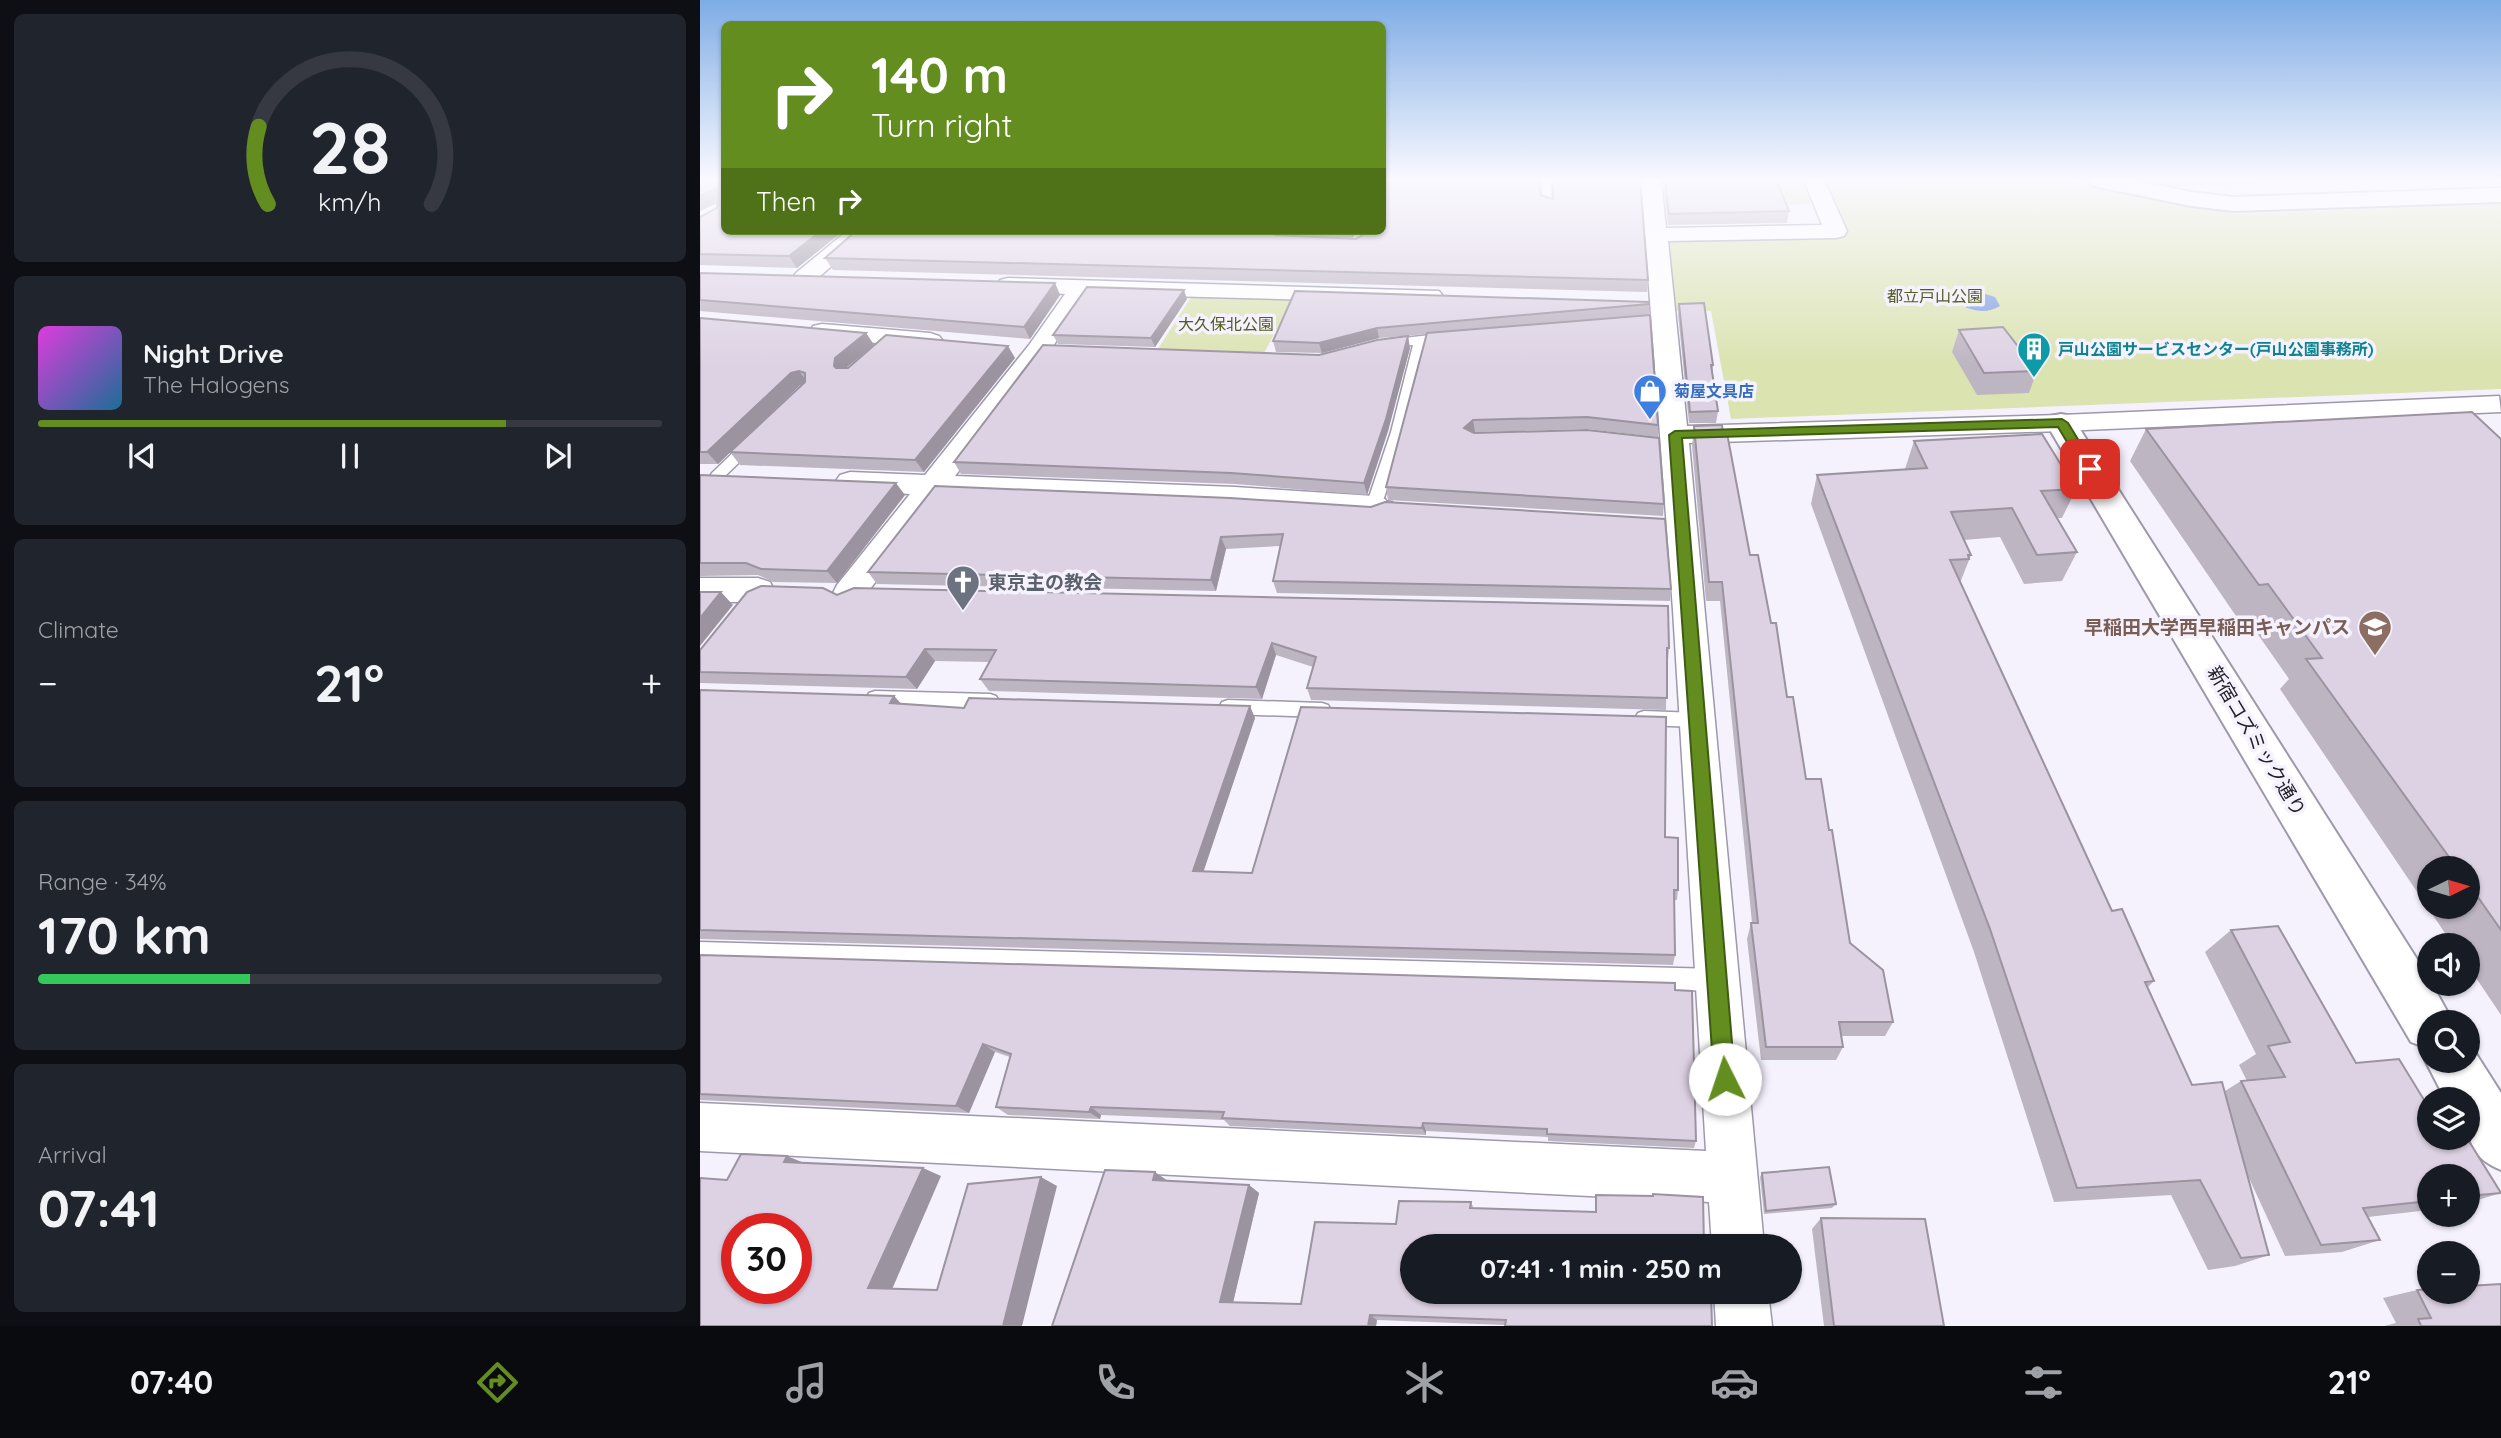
<!DOCTYPE html>
<html lang="en">
<head>
<meta charset="utf-8">
<style>
	body { margin:0; font-family:Quicksand,"Noto Sans JP",sans-serif; background:#20242c; color:#f1f3f6; height:100vh; display:flex; flex-direction:column; font-size:26px; white-space:nowrap }
	* { box-sizing:border-box; margin:0 }
	p { font-size:23px; color:#9ea1a6 }
	.icon { flex:none; width:38px; height:38px; fill:none; stroke:currentColor; stroke-width:2; stroke-linecap:round; stroke-linejoin:round }
	.map { position:relative; flex:1; overflow:hidden }
	.side { display:flex; flex-direction:column; gap:14px; padding:14px; background:#0d0f14; width:700px }
	.side>* { flex:none }
	.banner { position:absolute; left:21px; top:21px; width:665px; height:214px; border-radius:10px; box-shadow:0 2px 5px #0004; background:#638e1f; color:#fff; overflow:hidden }
	.needle { width:46px; rotate:85deg }
	.buttons { position:absolute; left:1717px; top:856px; display:grid; gap:14px }
	.buttons a { display:grid; place-items:center; width:63px; height:63px; border-radius:50%; background:#171b24; box-shadow:0 2px 5px #0004; font-size:35px }
	.speed { position:absolute; left:21px; top:1213px; display:flex; gap:14px; font-size:35px; font-weight:700; text-align:center }
	.speed>* { display:grid; place-content:center; width:91px; height:91px; border-radius:50%; background:#171b24; box-shadow:0 2px 5px #0004; line-height:1 }
	.speed .limit { border:10px solid #d22; background:#fff; color:#111 }
	.pin { position:absolute; display:grid; place-items:center; width:60px; height:60px; color:#fff; margin:-30px; border-radius:14px; box-shadow:0 4px 10px #0006 }
	.me { position:absolute; width:77px; margin:-38px; rotate:356deg; stroke-linejoin:round; filter:drop-shadow(0 0 5px #0008) }
	.turn { display:flex; align-items:center; gap:24px; height:147px; padding:0 35px; font-size:32px }
	.turn .icon { width:91px; height:91px; stroke-width:2.5 }
	.turn b { display:block; font-size:49px; line-height:60px }
	.then { display:flex; align-items:center; height:66px; padding:0 35px; background:#0003; gap:14px; font-size:26px }
	.big { font-size:52px; font-weight:700; line-height:1.1 }
	.side .card { flex:1; display:flex; flex-direction:column; justify-content:center; gap:10px; min-width:0; padding:0 24px; border-radius:10px; background:#20242c }
	.side .dial { align-items:center; gap:0 }
	.dial svg { height:182px; overflow:visible; fill:none; stroke:#363941; stroke-width:7; stroke-linecap:round; text-anchor:middle }
	.dial text { fill:#f1f3f6; stroke:none }
	.song { display:flex; align-items:center; gap:21px }
	.cover { width:84px; height:84px; border-radius:10px; background:linear-gradient(135deg,hsl(300 70% 55%),hsl(200 70% 35%)) }
	.played { height:7px; border-radius:4px; background:linear-gradient(90deg,#638e1f 75%,#363941 75%) }
	.keys { display:flex; justify-content:space-around; direction:ltr }
	.heat { display:flex; justify-content:space-between; align-items:center; font-size:38px; direction:ltr }
	.charge { height:10px; border-radius:5px; background:linear-gradient(90deg,#34c759 34%,#363941 0) }
	.trip { position:absolute; left:700px; top:1234px; width:402px; height:70px; border-radius:35px; background:#171b24; box-shadow:0 2px 5px #0004; font-weight:700; line-height:70px; text-align:center }
	.tab-bar { display:flex; height:112px; justify-content:space-around; align-items:center; background:#090b0e; color:#9ea1a6 }
	.tab-bar .icon { width:49px; height:49px }
	.tab-bar .on { color:#638e1f }
	.tab-bar b { font-size:32px; color:#f1f3f6 }
	main { display:flex; flex:1; min-height:0 }
	.map>svg:first-child { display:block }
</style>
</head>
<body>
<main>
<section class="side">
<div class="card dial"><svg viewBox="0 0 100 80">
<path d="M14 69A42 42 0 1 1 86 69"/>
<path d="M14 69A42 42 0 0 1 10 35" stroke="#638e1f"/>
<text x="50" y="56" font-size="32" font-weight="700">28</text>
<text x="50" y="72" font-size="11">km/h</text>
</svg></div>
<div class="card">
<div class="song"><i class="cover"></i><div><b>Night Drive</b><p>The Halogens</p></div></div>
<div class="played"></div>
<div class="keys"><svg class="icon" aria-label="previous" viewBox="0 0 24 24"><path d="M18 5L8 12l10 7zM5 5v14"/></svg><svg class="icon" aria-label="pause" viewBox="0 0 24 24"><path d="M8 5v14M16 5v14"/></svg><svg class="icon" aria-label="next" viewBox="0 0 24 24"><path d="M6 5l10 7-10 7zM19 5v14"/></svg></div>
</div>
<div class="card"><p>Climate</p>
<div class="heat"><a>−</a><b class="big">21°</b><a>+</a></div>
</div>
<div class="card"><p>Range · 34%</p><b class="big">170 km</b><div class="charge"></div></div>
<div class="card"><p>Arrival</p><b class="big">07:41</b></div>
</section>
<div class="map">
<svg width="1801" height="1326" viewBox="0 0 1801 1326">
	<rect width="100%" height="100%" fill="#f5f2fe"/>
	<g fill="#dbe3b1">
		<polygon points="1072,180 1107,180 1118,204 1082,205"/>
		<polygon points="1359,180 1536,214 1801,204 1801,389 1031,419 1011,311 974,311 963,239 1131,228 1118,181"/>
		<polygon points="493,294 594,297 563,355 456,352"/>
	</g>
	<path fill="#7f9fe1" d="M1282,293L1295,297L1300,306C1286,314 1275,311 1262,306L1259,300L1264,294Z"/>
	<g fill="none" stroke-linecap="round" stroke-linejoin="round">
		<g stroke="#9d99ab" stroke-width="3">
			<g id="lane">
				<polygon points="841,180 851,180 852,208 843,206"/>
				<polygon points="578,231 588,231 585,238 602,243 596,246 574,243 572,241"/>
				<polygon points="748,333 752,334 752,340 727,343 705,432 683,501 692,502 695,506 687,511 669,510 666,506 691,432 713,345 686,348 680,344 686,340"/>
				<polygon points="52,438 57,439 57,445 22,479 12,479 10,476 12,473 47,439"/>
				<polygon points="175,691 290,694 296,696 299,701 296,706 290,708 175,705 169,703 166,698 169,693"/>
				<polygon points="528,700 622,703 628,705 631,710 628,715 622,717 528,714 522,712 519,707 522,702"/>
				<polygon points="944,711 997,713 1003,715 1006,720 1003,725 997,727 944,725 938,723 935,718 938,713"/>
				<polygon points="0,942 1017,969 1025,972 1028,980 1025,988 1017,991 0,962"/>
			</g>
		</g>
		<g stroke="#9d99ab" stroke-width="3">
			<g id="street">
				<polygon points="941,180 961,180 966,228 1122,225 1104,180 1124,180 1147,231 1144,236 1136,238 968,241 987,426 1361,415 1799,396 1801,412 1361,431 989,443 1064,1246 1012,1246 1009,1202 0,1151 0,1103 1006,1151 973,610"/>
				<polygon points="147,231 172,231 112,283 96,283 92,278 96,273"/>
				<polygon points="308,278 739,291 743,296 739,301 731,303 388,294 347,355 255,476 535,487 674,496 685,499 689,506 685,513 674,516 535,507 241,495 161,601 149,605 137,601 133,593 137,585 210,494 140,489 135,482 140,475 150,472 225,475 329,345 365,294 300,290 296,285 300,280"/>
				<polygon points="122,324 230,333 239,336 243,341 239,346 230,349 113,336 110,331 113,326"/>
				<polygon points="0,578 58,578 70,582 74,590 70,598 58,602 0,602"/>
				<polygon points="1014,1292 1068,1292 1072,1326 1016,1326"/>
			</g>
		</g>
		<g stroke="#9d99ab" stroke-width="4">
			<g id="secondary">
				<polygon points="1388,180 1434,180 1491,192 1534,197 1801,188 1801,202 1534,211 1491,206 1399,187 1391,185"/>
				<polygon points="1361,414 1372,416 1376,423 1729,978 1729,984 1732,984 1753,1022 1729,1022 1729,1049 1711,1042 1346,423 1350,416"/>
				<path d="M1768,1041L1801,1093V1170C1765,1155 1768,1134 1768,1099H1745L1725,1060L1729,1051V1060H1768Z"/>
			</g>
		</g>
		<use href="#lane" fill="#fff" fill-rule="evenodd"/>
		<use href="#street" fill="#fff" fill-rule="evenodd"/>
		<use href="#secondary" fill="#fff" fill-rule="evenodd"/>
	</g>
	<g fill="#beb5c3" fill-rule="evenodd">
		<polygon points="0,180 24,180 24,231 143,231 97,268 0,265 0,217 17,208 18,202 0,211"/>
		<polygon points="963,180 1076,180 1089,211 1087,223 968,225"/>
		<polygon points="1457,180 1556,180 1554,184 1477,186 1460,183"/>
		<polygon points="840,195 948,280 947,292 133,270 125,258 574,234 656,239"/>
		<polygon points="588,231 656,231 652,238 589,236"/>
		<polygon points="0,273 355,283 360,295 330,339 0,311"/>
		<polygon points="595,291 949,302 949,315 840,324 958,425 958,437 887,429 775,432 774,433 964,504 963,516 688,500 686,487 727,334 679,338 622,353 576,352 573,341"/>
		<polygon points="487,299 455,347 358,344 353,335"/>
		<polygon points="979,304 1013,365 1012,376 1018,411 1016,423 989,423 978,314"/>
		<path d="M0,318L166,333L174,345L315,358L224,472L40,465L30,452L103,385H100L18,464H0ZM171,348L148,368H146Z"/>
		<polygon points="1259,330 1337,371 1329,393 1277,395 1252,352"/>
		<polygon points="710,348 688,431 667,495 535,484 261,474 254,462 619,355"/>
		<polygon points="994,426 1050,555 1071,623 1106,779 1150,943 1193,1022 1185,1036 1141,1036 1143,1047 1136,1060 1061,1060 1047,939 1051,923 1052,923 1020,601 1006,601 992,446"/>
		<path d="M1446,429L1801,439V1015L1768,966V945H1753L1580,689L1589,679L1545,616H1536L1430,461ZM1729,868H1768V906H1729Z"/>
		<polygon points="1214,441 1376,489 1362,518 1357,518 1377,552 1362,581 1324,584 1300,537 1264,540 1271,555 1260,583 1412,911 1454,981 1447,988 1492,1085 1525,1091 1541,1081 1547,1081 1539,1065 1556,1054 1505,952 1531,930 1656,1063 1729,1138 1801,1193 1768,1203 1768,1176 1729,1176 1729,1210 1668,1217 1680,1240 1642,1252 1585,1256 1548,1176 1569,1255 1535,1266 1508,1270 1471,1195 1354,1202 1274,952 1111,504 1117,475 1205,469"/>
		<polygon points="0,475 205,495 137,583 73,582 58,575 0,576"/>
		<polygon points="530,498 971,589 970,601 577,593 573,581 580,546 526,549 516,591 177,584 168,572"/>
		<polygon points="137,595 969,648 968,660 967,660 966,710 611,700 607,688 613,667 576,655 562,699 289,691 280,679 289,662 235,661 217,689 0,683 0,650"/>
		<polygon points="0,690 194,696 201,704 264,708 555,718 503,872 552,873 965,837 978,890 977,900 974,900 975,955 973,965 0,939"/>
		<polygon points="0,955 975,990 996,1141 994,1148 848,1141 848,1137 726,1131 726,1135 530,1126 524,1120 401,1115 400,1119 308,1115 296,1107 310,1057 295,1052 269,1113 0,1100"/>
		<polygon points="1062,1173 1136,1204 1132,1208 1064,1214 1060,1177"/>
		<polygon points="468,1181 549,1185 559,1193 533,1302 601,1304 696,1224 771,1202 774,1209 896,1212 1003,1197 712,1246 1011,1292 805,1325 677,1320 676,1326 352,1326"/>
		<polygon points="1121,1218 1244,1326 1124,1326 1112,1229"/>
		<polygon points="1717,1290 1801,1326 1684,1326 1696,1323 1683,1298"/>
	</g>
	<g fill="#9b939f">
		<polygon points="15,188 23,200 0,211 0,196"/>
		<polygon points="121,231 143,231 97,268 89,256"/>
		<polygon points="651,231 656,231 652,238"/>
		<polygon points="355,283 360,295 330,339 324,327"/>
		<polygon points="484,290 487,299 455,347 451,338"/>
		<polygon points="677,328 679,338 622,353 619,343"/>
		<polygon points="166,333 174,345 143,370 142,378 134,366 135,358"/>
		<polygon points="708,336 710,348 688,431 667,495 664,483"/>
		<polygon points="308,346 315,358 224,472 215,460"/>
		<polygon points="99,371 108,383 100,385 18,464 7,452 91,373"/>
		<polygon points="773,420 775,432 766,440 764,428"/>
		<polygon points="196,483 205,495 137,583 127,571"/>
		<polygon points="521,537 526,549 516,591 511,580"/>
		<polygon points="21,592 33,605 0,646 0,618"/>
		<polygon points="572,643 576,655 562,699 556,687"/>
		<polygon points="225,649 235,661 217,689 206,677"/>
		<polygon points="194,696 205,708 190,703"/>
		<polygon points="550,706 555,718 500,882 493,871"/>
		<polygon points="283,1044 295,1052 269,1113 256,1106"/>
		<polygon points="391,1107 401,1115 400,1119 389,1112"/>
		<polygon points="723,1123 726,1131 726,1135 722,1128"/>
		<polygon points="87,1156 109,1165 84,1162"/>
		<polygon points="223,1168 241,1176 190,1294 168,1288"/>
		<polygon points="455,1172 468,1181 453,1180"/>
		<polygon points="341,1177 357,1186 322,1326 303,1326"/>
		<polygon points="549,1185 559,1193 532,1307 520,1302"/>
		<polygon points="670,1315 677,1320 676,1326 668,1326"/>
	</g>
	<g fill="#ddd2e3" stroke="#9b939f" stroke-width="2" fill-rule="evenodd">
		<polygon points="0,180 24,180 24,231 121,231 89,256 0,254 0,217 17,208 18,189 15,188 0,196"/>
		<polygon points="682,180 839,180 840,195 853,199 853,180 940,180 948,280 125,258 156,231 568,231 575,235 656,239 664,234 665,231 682,231"/>
		<polygon points="965,180 1076,180 1089,211 969,214"/>
		<polygon points="0,273 355,283 324,327 0,300"/>
		<polygon points="387,287 484,290 451,338 353,335"/>
		<polygon points="595,291 949,302 949,304 677,328 619,343 573,341"/>
		<polygon points="1004,303 1013,365 1011,365 1018,411 990,412 979,304"/>
		<polygon points="950,315 958,425 887,417 773,420 764,428 774,433 887,430 959,438 964,504 686,487 727,333"/>
		<polygon points="0,318 166,333 135,358 134,366 136,368 148,368 186,335 308,346 215,460 30,452 105,382 105,373 99,371 91,373 7,452 0,452"/>
		<polygon points="1303,327 1337,371 1284,373 1259,330"/>
		<polygon points="708,336 686,419 664,483 531,473 254,462 343,345 619,355 677,340"/>
		<polygon points="1772,412 1801,439 1801,930 1768,883 1768,868 1757,868 1606,659 1622,658 1568,584 1559,585 1446,429"/>
		<polygon points="1022,425 1023,434 1027,433 1050,555 1058,555 1071,623 1076,623 1087,697 1093,697 1106,779 1121,779 1129,830 1132,830 1150,943 1183,970 1193,1022 1139,1022 1143,1047 1066,1047 1051,923 1058,923 1022,582 1009,582 994,426"/>
		<polygon points="1342,434 1376,489 1341,491 1377,552 1337,555 1312,508 1251,512 1271,555 1268,555 1269,559 1250,560 1412,911 1422,909 1454,981 1445,982 1492,1085 1522,1082 1569,1255 1541,1258 1500,1180 1377,1188 1290,929 1117,475 1227,468 1214,441"/>
		<polygon points="0,475 196,483 127,571 61,569 46,563 0,563"/>
		<polygon points="235,486 530,498 671,507 685,502 965,519 971,589 573,581 583,534 521,537 511,580 168,572"/>
		<polygon points="61,586 123,588 137,595 154,588 968,606 969,648 967,648 967,698 607,688 616,657 572,643 556,687 280,679 296,650 225,649 206,677 0,672 0,650 47,592"/>
		<polygon points="0,592 21,592 0,618"/>
		<polygon points="0,690 194,696 190,703 264,708 269,698 550,706 493,871 552,873 601,707 966,717 965,837 978,838 978,890 974,890 975,955 0,930"/>
		<polygon points="1578,926 1656,1063 1699,1059 1729,1108 1729,1138 1767,1138 1801,1193 1768,1196 1768,1176 1729,1176 1729,1201 1663,1208 1680,1240 1621,1245 1541,1081 1585,1077 1568,1046 1590,1042 1531,930"/>
		<polygon points="0,955 975,983 975,990 992,991 996,1141 847,1134 847,1129 723,1123 722,1128 522,1118 524,1112 391,1107 389,1112 296,1107 311,1054 283,1044 256,1106 0,1094"/>
		<path d="M41,1154L87,1156L84,1162L223,1168L168,1288L237,1290L268,1184L341,1177L303,1326H0V1178L27,1180ZM37,1228H96V1288H37Z"/>
		<polygon points="1129,1167 1136,1204 1066,1211 1062,1173"/>
		<polygon points="405,1170 455,1172 453,1180 549,1185 520,1302 601,1304 615,1222 696,1224 699,1201 771,1202 770,1208 896,1212 896,1195 953,1196 953,1194 1003,1197 1004,1246 712,1246 712,1292 1011,1292 1012,1326 805,1326 806,1320 670,1315 668,1326 352,1326"/>
		<polygon points="1121,1218 1225,1219 1244,1326 1134,1326"/>
		<polygon points="1801,1284 1801,1326 1721,1326 1718,1319 1731,1318 1717,1290 1729,1289 1729,1292 1768,1292 1768,1286"/>
	</g>
	<linearGradient id="sky" x2="0" y2="1"><stop stop-color="#7eace5"/><stop offset="0.49" stop-color="#faf9ff"/><stop offset="1" stop-color="#faf9ff" stop-opacity="0"/></linearGradient>
	<rect width="1801" height="366" fill="url(#sky)"/>
	<polygon fill="#638e1f" stroke="#405c14" stroke-width="2" points="1362,419 1368,423 1396,469 1394,472 1385,472 1358,427 982,438 1035,1079 1032,1087 1025,1090 1017,1087 1014,1079 969,435 975,431"/>
	<defs>
		<g id="building-pin" transform="scale(1.75)"><path d="M0 17L-7.5 6A9.5 9.5 0 1 1 7.5 6Z" fill="#0f9aa8" stroke="#f5f2fe"/><path d="M-4-6H4V6H1V3H-1V6H-4ZM-2.5-4.3h1.7v1.8h-1.7ZM.8-4.3h1.7v1.8H.8ZM-2.5-1h1.7V.8h-1.7ZM.8-1h1.7V.8H.8Z" fill="#fff"/></g>
		<g id="shop-pin" transform="scale(1.75)"><path d="M0 17L-7.5 6A9.5 9.5 0 1 1 7.5 6Z" fill="#3f7fe0" stroke="#f5f2fe"/><path d="M-5-2.5h2.3a2.7 3.5 0 0 1 5.4 0H5L5.5 6h-11ZM-1.5-2.5h3a1.5 2.3 0 0 0-3 0Z" fill="#fff"/></g>
		<g id="church-pin" transform="scale(1.75)"><path d="M0 17L-7.5 6A9.5 9.5 0 1 1 7.5 6Z" fill="#6b7280" stroke="#f5f2fe"/><path d="M-1.2-6h2.4v3.5h3.3v2.4h-3.3V6h-2.4V-.1h-3.3v-2.4h3.3Z" fill="#fff"/></g>
		<g id="university-pin" transform="scale(1.75)"><path d="M0 17L-7.5 6A9.5 9.5 0 1 1 7.5 6Z" fill="#8d6e63" stroke="#f5f2fe"/><path d="M0-5L7-2L0 1L-7-2ZM-4 1L0 2.5L4 1V4Q0 6-4 4Z" fill="#fff"/></g>
	</defs>
	<g fill-rule="evenodd">
		<use href="#building-pin" x="1334" y="349"/>
		<use href="#shop-pin" x="950" y="391"/>
		<use href="#church-pin" x="263" y="582"/>
		<use href="#university-pin" x="1675" y="627"/>
	</g>
	<g text-anchor="middle" dominant-baseline="central" stroke-width="7" stroke-linejoin="round" paint-order="stroke">
		<g font-size="16" fill="#545b21" stroke="#f5f2fe">
			<text x="1235" y="296">都立戸山公園</text>
			<text x="526" y="324">大久保北公園</text>
		</g>
		<g font-size="16" font-weight="bold" fill="#0d838f" stroke="#f5f2fe" text-anchor="start">
			<text x="1358" y="349">戸山公園サービスセンター(戸山公園事務所)</text>
		</g>
		<g font-size="16" font-weight="bold" fill="#366cbe" stroke="#f5f2fe" text-anchor="start">
			<text x="974" y="391">菊屋文具店</text>
		</g>
		<g font-size="19" font-weight="bold" fill="#5b616d" stroke="#f5f2fe" text-anchor="start">
			<text x="288" y="582">東京主の教会</text>
		</g>
		<g font-size="19" font-weight="bold" fill="#785e54" stroke="#f5f2fe" text-anchor="end">
			<text x="1650" y="627">早稲田大学西早稲田キャンパス</text>
		</g>
		<g font-size="19" fill="#212027" stroke="#f5f2fe">
			<text transform="translate(1557 741) rotate(59)">新宿コズミック通り</text>
		</g>
	</g>
</svg>
<div class="buttons">
<a><svg class="needle" viewBox="-14 -14 28 28"><path d="M0-13l5 13h-10z" fill="#e53935"/><path d="M0 13l5-13h-10z" fill="#9ea1a6"/></svg></a>
<a><svg class="icon" aria-label="sound" viewBox="0 0 24 24"><path d="M4 9h4l5-4v14l-5-4H4zM17 9q2 3 0 6"/></svg></a>
<a><svg class="icon" aria-label="search" viewBox="0 0 24 24"><circle cx="10" cy="10" r="6"/><path d="M15 15l6 6"/></svg></a>
<a><svg class="icon" aria-label="layers" viewBox="0 0 24 24"><path d="M12 4l9 5-9 5-9-5zM3 14l9 5 9-5"/></svg></a>
<a>+</a>
<a>−</a>
</div>
<div class="speed"><div class="limit">30</div></div>
<div class="pin" style="left:1390px;top:469px;background:#d93025"><svg class="icon" aria-label="arrive" viewBox="0 0 24 24"><path d="M6 21V4h12l-3 4 3 4H6"/></svg></div>
<svg class="me" style="left:1025px;top:1079px" viewBox="-20 -20 40 40"><circle r="19" fill="#fff"/><path d="M0-13L10 11 0 6-10 11z" fill="#638e1f"/></svg>
<div class="trip">07:41 · 1 min · 250 m</div>
<div class="banner">
<div class="turn"><svg class="icon" aria-label="right" viewBox="0 0 24 24"><path d="M7 20v-9h11M14 6l5 5-5 5"/></svg><div><b>140 m</b>Turn right</div></div>
<div class="then">Then<svg class="icon" aria-label="right" viewBox="0 0 24 24"><path d="M7 20v-9h11M14 6l5 5-5 5"/></svg></div>
</div>
</div>
</main>
<nav class="tab-bar">
<b>07:40</b>
<svg class="icon on" aria-label="directions" viewBox="0 0 24 24"><path d="M12 3l9 9-9 9-9-9zM9 14v-3h6M13 9l2 2-2 2"/></svg>
<svg class="icon" aria-label="music" viewBox="0 0 24 24"><path d="M9 18V5l10-2v13"/><circle cx="6" cy="18" r="3"/><circle cx="16" cy="16" r="3"/></svg>
<svg class="icon" aria-label="phone" viewBox="0 0 24 24"><path d="M5 4h4l2 5-3 2q2 4 5 5l2-3 5 2v4C11 20 4 13 5 4z"/></svg>
<svg class="icon" aria-label="climate" viewBox="0 0 24 24"><path d="M12 3v18M4 7l16 10M4 17L20 7"/></svg>
<svg class="icon" aria-label="car" viewBox="0 0 24 24"><path d="M5 17H2v-5l4-1 3-4h7l3 4 3 1v5h-3M9 17h6M6 11h13"/><circle cx="7" cy="17" r="2"/><circle cx="17" cy="17" r="2"/></svg>
<svg class="icon" aria-label="filters" viewBox="0 0 24 24"><path d="M4 7h16M4 17h16"/><circle cx="9" cy="7" r="2"/><circle cx="15" cy="17" r="2"/></svg>
<b>21°</b>
</nav>
</body>
</html>
